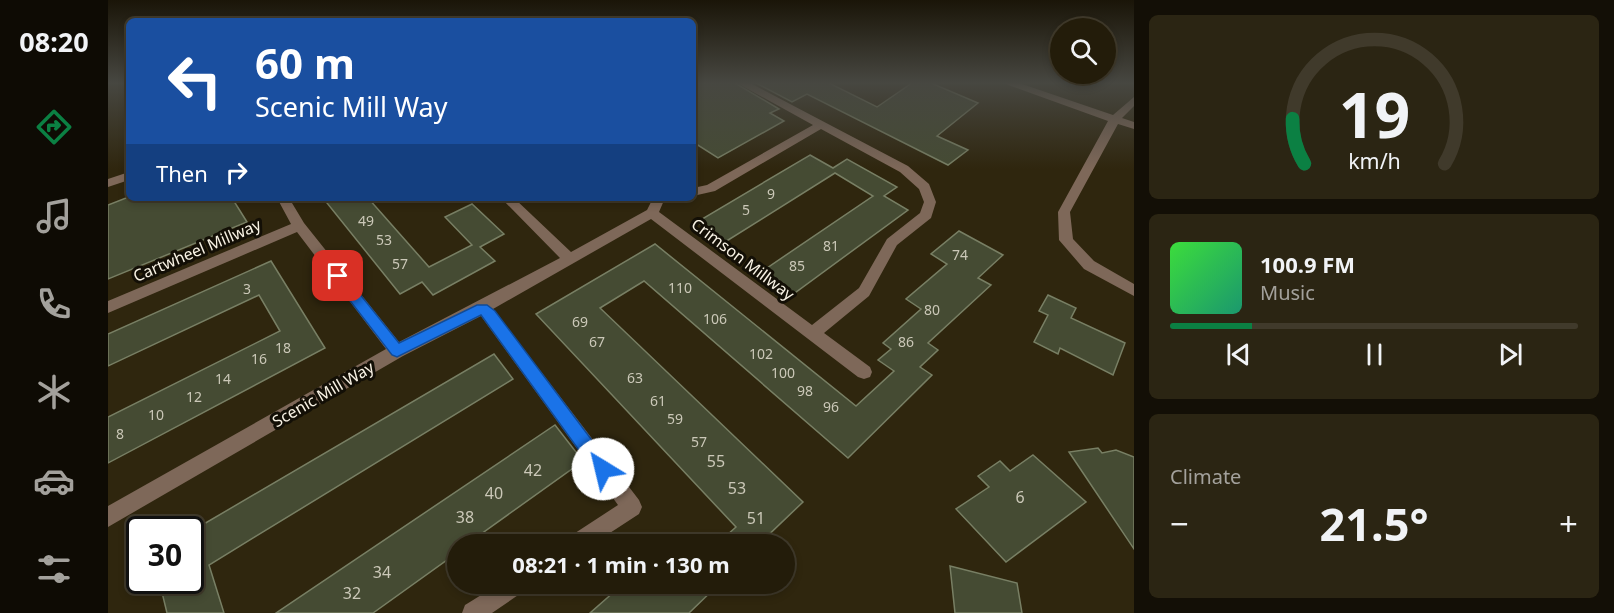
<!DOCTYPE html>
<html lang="en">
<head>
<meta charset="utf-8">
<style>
	body { margin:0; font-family:"Noto Sans",sans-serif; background:#2b2513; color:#f1f3f6; height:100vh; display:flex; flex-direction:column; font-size:22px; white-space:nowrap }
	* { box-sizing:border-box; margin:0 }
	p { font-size:20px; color:#a3a19c }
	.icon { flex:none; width:33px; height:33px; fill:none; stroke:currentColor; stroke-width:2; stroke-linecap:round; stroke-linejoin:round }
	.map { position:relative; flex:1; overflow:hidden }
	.details { display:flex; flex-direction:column; gap:15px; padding:15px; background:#130f06; width:480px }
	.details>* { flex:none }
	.hud { position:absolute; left:18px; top:18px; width:570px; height:183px; border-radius:9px; box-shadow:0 3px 9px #0003,0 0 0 2px #403a2b; background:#1a4fa0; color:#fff; overflow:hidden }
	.fabs { position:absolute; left:942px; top:18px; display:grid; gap:12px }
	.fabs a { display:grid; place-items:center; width:66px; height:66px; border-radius:50%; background:#231c0a; box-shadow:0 3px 9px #0003,0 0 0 2px #403a2b; font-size:30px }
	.speed { position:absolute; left:18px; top:516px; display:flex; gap:12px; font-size:30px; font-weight:700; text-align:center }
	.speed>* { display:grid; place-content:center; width:78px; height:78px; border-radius:50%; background:#231c0a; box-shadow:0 3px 9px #0003,0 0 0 2px #403a2b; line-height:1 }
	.speed .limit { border:3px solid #111; border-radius:9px; background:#fff; color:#111 }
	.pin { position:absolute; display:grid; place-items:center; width:51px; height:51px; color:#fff; margin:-26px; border-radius:12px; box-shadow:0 3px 9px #0006 }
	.me { position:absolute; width:66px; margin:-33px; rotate:324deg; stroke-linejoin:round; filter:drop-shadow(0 0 4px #0008) }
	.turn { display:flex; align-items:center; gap:21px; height:126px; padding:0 30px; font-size:27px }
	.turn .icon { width:78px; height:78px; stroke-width:2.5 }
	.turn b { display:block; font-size:42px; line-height:51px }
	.then { display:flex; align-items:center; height:57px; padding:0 30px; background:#0003; gap:12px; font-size:22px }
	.big { font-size:45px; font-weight:700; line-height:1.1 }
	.details .tile { flex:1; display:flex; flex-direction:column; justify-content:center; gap:9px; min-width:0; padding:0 21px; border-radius:9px; background:#2b2513 }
	.details .dial { align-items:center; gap:0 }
	.dial svg { height:156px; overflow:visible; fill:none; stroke:#403a2b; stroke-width:7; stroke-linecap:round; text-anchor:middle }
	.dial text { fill:#f1f3f6; stroke:none }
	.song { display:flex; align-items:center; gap:18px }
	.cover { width:72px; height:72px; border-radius:9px; background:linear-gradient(135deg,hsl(120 70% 55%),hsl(160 70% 35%)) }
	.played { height:6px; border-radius:3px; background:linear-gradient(90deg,#0b8043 20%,#403a2b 20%) }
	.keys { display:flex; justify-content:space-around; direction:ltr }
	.heat { display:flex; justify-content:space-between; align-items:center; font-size:33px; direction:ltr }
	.trip { position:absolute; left:339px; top:534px; width:348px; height:60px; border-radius:30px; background:#231c0a; box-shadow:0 3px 9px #0003,0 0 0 2px #403a2b; font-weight:700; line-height:60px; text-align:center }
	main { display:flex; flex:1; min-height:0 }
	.dock { display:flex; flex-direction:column; width:108px; justify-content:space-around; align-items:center; background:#0e0b04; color:#a3a19c }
	.dock .icon { width:42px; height:42px }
	.dock .selected { color:#0b8043 }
	.dock b { font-size:27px; color:#f1f3f6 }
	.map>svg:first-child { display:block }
</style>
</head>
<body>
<main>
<nav class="dock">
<b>08:20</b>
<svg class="icon selected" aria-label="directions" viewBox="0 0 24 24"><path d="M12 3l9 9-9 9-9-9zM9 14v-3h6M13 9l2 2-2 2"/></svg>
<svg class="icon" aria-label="music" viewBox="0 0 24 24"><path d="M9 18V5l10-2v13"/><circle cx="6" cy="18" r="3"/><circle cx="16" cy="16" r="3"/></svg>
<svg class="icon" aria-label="phone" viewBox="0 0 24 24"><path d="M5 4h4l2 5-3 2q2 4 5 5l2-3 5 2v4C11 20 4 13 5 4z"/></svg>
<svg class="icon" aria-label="climate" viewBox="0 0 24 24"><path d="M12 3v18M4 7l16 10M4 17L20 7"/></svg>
<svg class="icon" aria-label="car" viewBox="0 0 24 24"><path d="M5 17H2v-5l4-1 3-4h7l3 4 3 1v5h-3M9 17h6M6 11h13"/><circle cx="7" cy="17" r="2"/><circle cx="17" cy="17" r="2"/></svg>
<svg class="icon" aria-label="filters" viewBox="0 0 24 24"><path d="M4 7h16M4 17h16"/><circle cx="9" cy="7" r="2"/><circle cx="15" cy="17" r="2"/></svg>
</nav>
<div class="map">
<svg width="1026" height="613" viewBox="0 0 1026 613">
	<rect width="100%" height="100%" fill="#2f260e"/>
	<g fill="#454b33" stroke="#787f64" stroke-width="1.5">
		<polygon points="585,83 627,83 671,109 662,113 676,121 610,158 585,142"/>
		<polygon points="648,83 721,83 769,107 804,83 823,83 870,103 829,136 860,150 840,165 699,94 684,102"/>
		<polygon points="702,155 725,168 739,159 789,187 776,196 800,210 684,295 653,272 765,196 727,173 617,242 589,222"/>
		<polygon points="18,198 124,198 139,222 0,279 0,205"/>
		<polygon points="215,198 260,198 321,267 364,245 337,217 364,204 396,234 372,247 387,261 325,295 314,282 292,294"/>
		<polygon points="851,231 895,255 870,278 883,285 820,343 830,350 812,367 824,375 740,458 536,281 492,308 695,502 651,544 609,544 628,527 428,314 547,244 748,406 786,371 770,360 783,349 775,343 813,309 798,299 839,264 823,254"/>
		<polygon points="163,261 217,348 0,463 0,417 172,331 151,295 0,366 0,334"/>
		<polygon points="940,295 968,308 963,318 1017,343 1005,375 952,348 950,354 926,342 940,315 931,311"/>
		<polygon points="386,354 405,379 101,565 116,613 59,613 51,580 82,580 82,522 87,521 89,528"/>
		<polygon points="447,425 475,461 359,544 350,544 350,552 265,613 168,613"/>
		<polygon points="990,448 994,453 1008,450 1026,457 1026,549 961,452"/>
		<polygon points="925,455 978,502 898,562 848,509 881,487 870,476 892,461 902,471"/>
		<polygon points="842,566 909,583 914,613 847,613"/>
		<polygon points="515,584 611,584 581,613 482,613"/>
	</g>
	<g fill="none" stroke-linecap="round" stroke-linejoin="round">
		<g fill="#7e6859" fill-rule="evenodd">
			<polygon points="629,83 642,83 800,166 821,184 828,202 823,218 789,245 761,296 716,333 762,367 764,372 762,377 756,379 750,377 543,219 385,309 531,500 534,507 531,514 485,544 458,544 461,537 510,505 373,316 295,356 0,527 0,506 278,349 189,232 0,313 0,301 183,224 169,198 181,198 196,223 291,342 452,258 393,198 406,198 463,252 539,210 545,198 557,198 551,212 704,325 751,288 779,239 812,213 816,202 811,189 792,172 713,129 607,191 585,196 585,188 599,185 705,125"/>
			<polygon points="895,83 911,83 1005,115 1026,97 1026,106 1014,118 1026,122 1026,129 1010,124 962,212 965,239 986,261 1026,284 1026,296 976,269 951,240 950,212 1000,121"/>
			<polygon points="21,172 21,180 0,187 0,179"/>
			<polygon points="391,584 420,584 416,591 384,613 354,613 357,605"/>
		</g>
	</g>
	<linearGradient id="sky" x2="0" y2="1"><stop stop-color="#1a1508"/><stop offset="0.49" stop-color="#474741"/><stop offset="1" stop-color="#474741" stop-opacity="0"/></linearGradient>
	<rect width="1026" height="169" fill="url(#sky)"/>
	<polygon fill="#1a73e8" stroke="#114b97" stroke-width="1.5" points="230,271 235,273 291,343 369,305 379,305 387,311 501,463 504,469 501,475 495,477 489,475 373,315 289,357 284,355 226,280 226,273"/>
	<g text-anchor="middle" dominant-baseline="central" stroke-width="6" stroke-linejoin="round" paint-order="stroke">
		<g font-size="14" fill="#cbc8b8">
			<text x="663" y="193">9</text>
			<text x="638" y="209">5</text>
			<text x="258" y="220">49</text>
			<text x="276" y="239">53</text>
			<text x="723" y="245">81</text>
			<text x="852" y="254">74</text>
			<text x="292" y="263">57</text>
			<text x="689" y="265">85</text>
			<text x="572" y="287">110</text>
			<text x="139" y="288">3</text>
			<text x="824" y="309">80</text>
			<text x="607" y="318">106</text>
			<text x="472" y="321">69</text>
			<text x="489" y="341">67</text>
			<text x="798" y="341">86</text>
			<text x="175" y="347">18</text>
			<text x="653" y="353">102</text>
			<text x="151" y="358">16</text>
			<text x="675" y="372">100</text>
			<text x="527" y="377">63</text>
			<text x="115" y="378">14</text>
			<text x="697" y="390">98</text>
			<text x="86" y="396">12</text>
			<text x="550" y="400">61</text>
			<text x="723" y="406">96</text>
			<text x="48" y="414">10</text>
			<text x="567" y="418">59</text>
			<text x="12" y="433">8</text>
			<text x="591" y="441">57</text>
		</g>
		<g font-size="16" fill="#f8f2e4" stroke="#130f06">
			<text transform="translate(89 250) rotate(-23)">Cartwheel Millway</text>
			<text transform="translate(635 259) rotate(37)">Crimson Millway</text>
			<text transform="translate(215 394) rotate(-30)">Scenic Mill Way</text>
		</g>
		<g font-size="16" fill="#cbc8b8">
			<text x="608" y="461">55</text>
			<text x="425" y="470">42</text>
			<text x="629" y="488">53</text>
			<text x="386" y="493">40</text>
			<text x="912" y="497">6</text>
			<text x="357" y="517">38</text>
			<text x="648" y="518">51</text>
			<text x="274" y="572">34</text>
			<text x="244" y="593">32</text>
		</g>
	</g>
</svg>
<div class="fabs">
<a><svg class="icon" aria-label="search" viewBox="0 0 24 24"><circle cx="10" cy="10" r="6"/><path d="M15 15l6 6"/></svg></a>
</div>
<div class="speed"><div class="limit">30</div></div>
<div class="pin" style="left:230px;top:276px;background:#d93025"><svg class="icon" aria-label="arrive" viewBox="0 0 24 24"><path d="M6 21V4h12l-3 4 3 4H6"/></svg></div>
<svg class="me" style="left:495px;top:469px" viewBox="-20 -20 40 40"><circle r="19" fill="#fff"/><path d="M0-13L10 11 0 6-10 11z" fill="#1a73e8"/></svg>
<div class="trip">08:21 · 1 min · 130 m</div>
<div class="hud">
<div class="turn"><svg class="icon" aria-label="left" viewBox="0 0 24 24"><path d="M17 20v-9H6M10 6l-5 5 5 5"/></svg><div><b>60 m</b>Scenic Mill Way</div></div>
<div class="then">Then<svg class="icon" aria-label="right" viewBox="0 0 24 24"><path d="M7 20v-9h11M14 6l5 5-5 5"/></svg></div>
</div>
</div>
<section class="details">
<div class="tile dial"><svg viewBox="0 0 100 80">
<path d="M14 69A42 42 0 1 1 86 69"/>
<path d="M14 69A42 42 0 0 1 8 46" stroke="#0b8043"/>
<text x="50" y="56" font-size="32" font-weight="700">19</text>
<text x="50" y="72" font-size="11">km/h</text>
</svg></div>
<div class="tile">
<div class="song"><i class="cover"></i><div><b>100.9 FM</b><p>Music</p></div></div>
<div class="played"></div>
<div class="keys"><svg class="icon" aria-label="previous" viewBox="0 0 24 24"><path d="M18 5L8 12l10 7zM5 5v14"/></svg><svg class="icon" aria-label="pause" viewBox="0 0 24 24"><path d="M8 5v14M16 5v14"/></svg><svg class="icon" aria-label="next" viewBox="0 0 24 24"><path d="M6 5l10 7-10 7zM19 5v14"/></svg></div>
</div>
<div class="tile"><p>Climate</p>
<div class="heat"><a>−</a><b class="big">21.5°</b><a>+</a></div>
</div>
</section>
</main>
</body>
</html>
